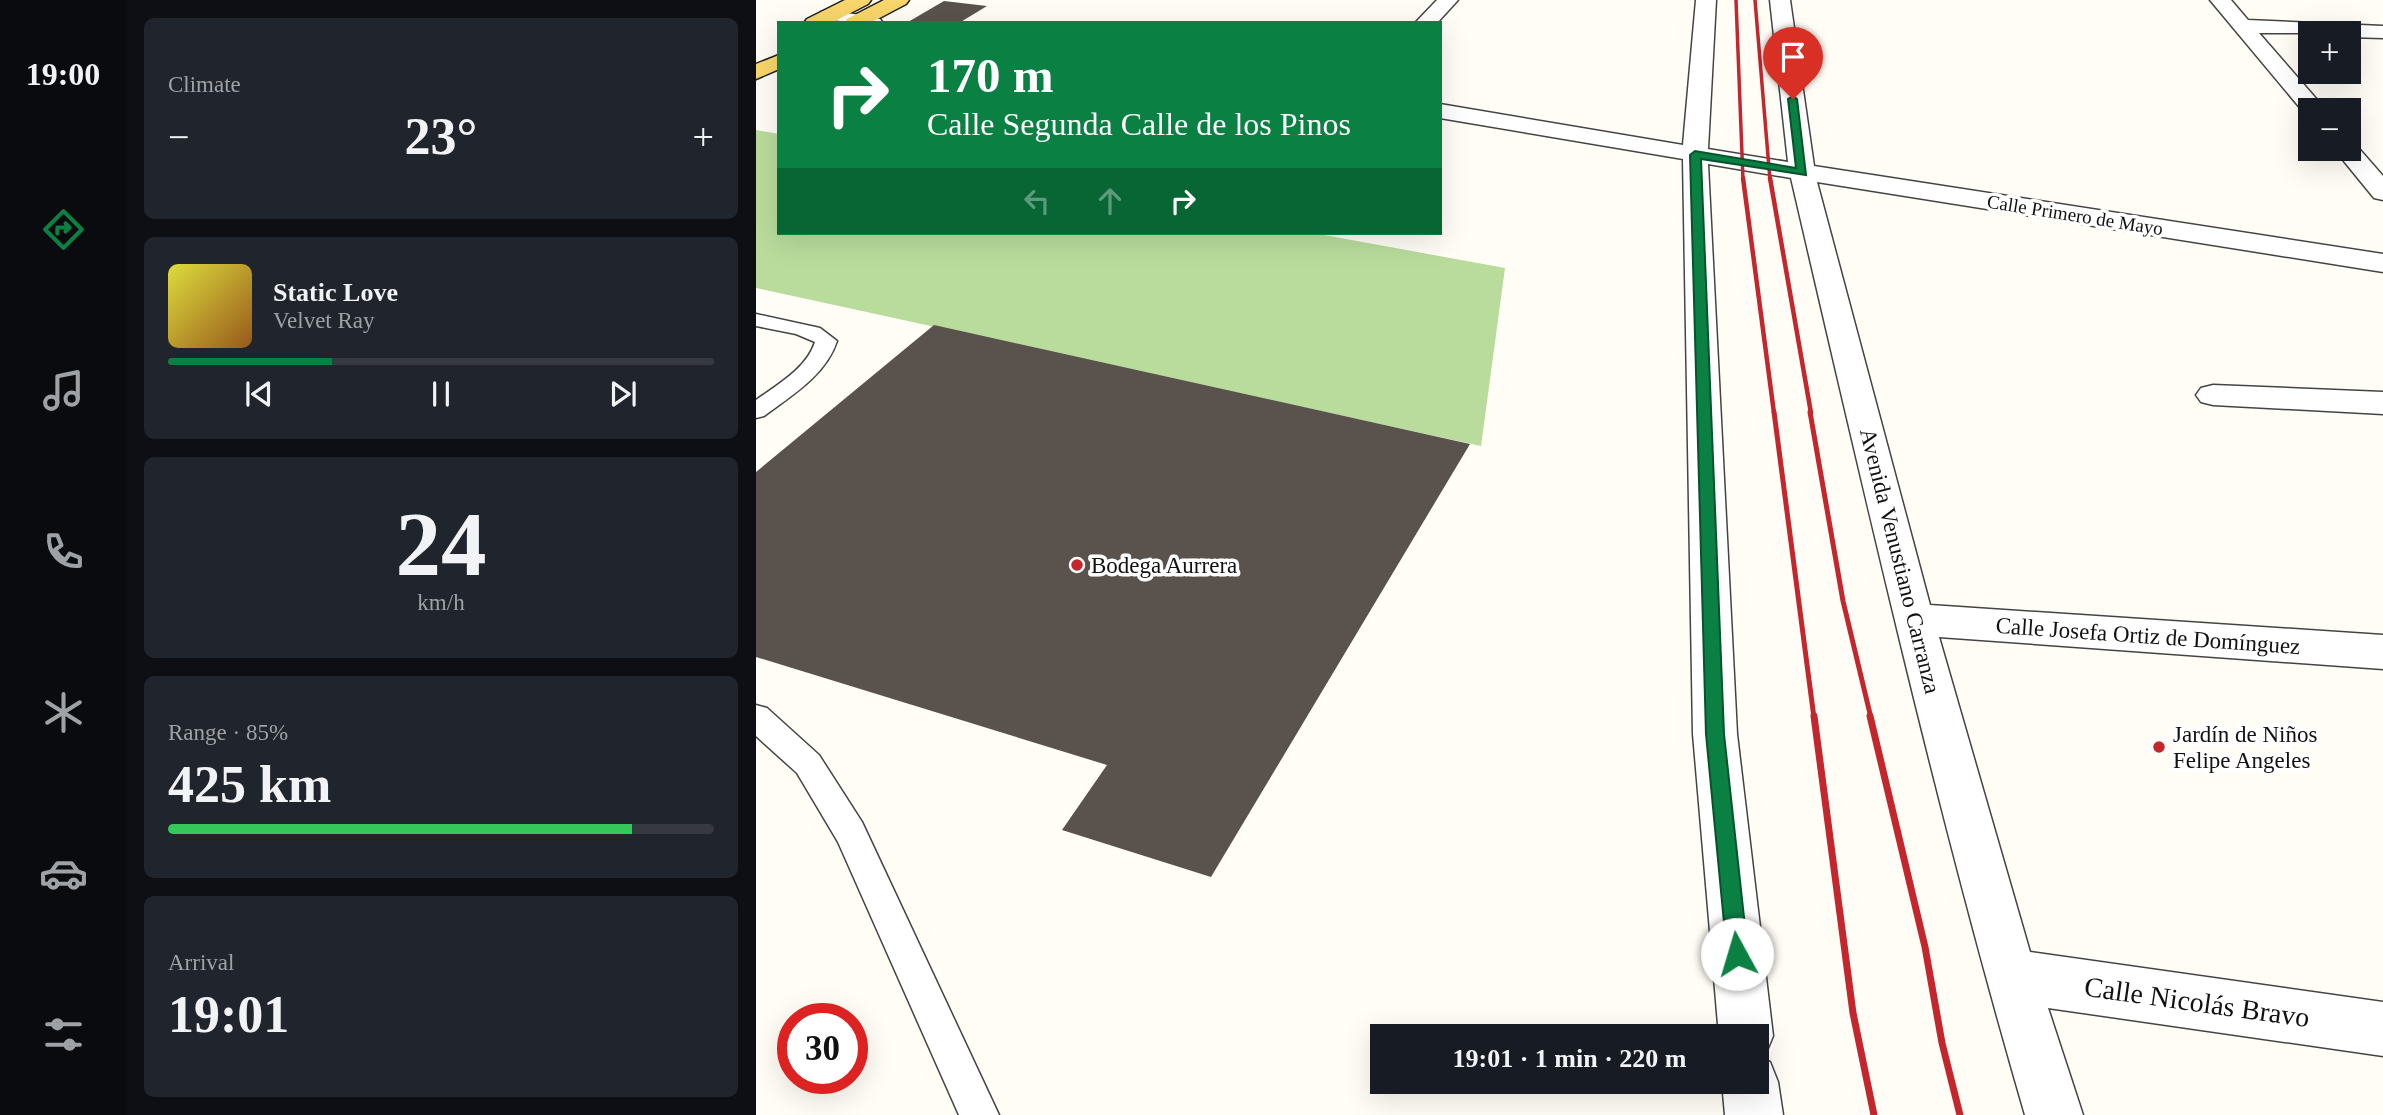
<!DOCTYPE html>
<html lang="en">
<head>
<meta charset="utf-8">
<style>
	body { margin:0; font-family:Georgia,serif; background:#20242c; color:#f1f3f6; height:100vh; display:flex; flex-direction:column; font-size:26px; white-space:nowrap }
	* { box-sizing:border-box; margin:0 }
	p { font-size:23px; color:#9ea1a6 }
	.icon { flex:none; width:38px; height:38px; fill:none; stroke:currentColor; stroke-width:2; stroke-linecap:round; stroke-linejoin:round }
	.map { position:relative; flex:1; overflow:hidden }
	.sheet { display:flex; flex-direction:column; gap:18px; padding:18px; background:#0d0f14; width:630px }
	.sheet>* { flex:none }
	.banner { position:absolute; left:21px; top:21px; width:665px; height:214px; border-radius:0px; box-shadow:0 7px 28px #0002; background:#0b8043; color:#fff; overflow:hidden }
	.fabs { position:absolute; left:1542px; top:21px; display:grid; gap:14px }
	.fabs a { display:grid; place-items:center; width:63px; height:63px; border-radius:0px; background:#171b24; box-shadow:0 7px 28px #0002; font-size:35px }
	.speed { position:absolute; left:21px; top:1003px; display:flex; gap:14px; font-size:35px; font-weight:700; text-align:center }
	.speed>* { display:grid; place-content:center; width:91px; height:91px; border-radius:50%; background:#171b24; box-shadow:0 7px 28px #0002; line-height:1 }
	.speed .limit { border:10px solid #d22; background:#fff; color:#111 }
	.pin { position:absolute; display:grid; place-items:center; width:60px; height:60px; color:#fff; margin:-72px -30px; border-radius:50% 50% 50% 0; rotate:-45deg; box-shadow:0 0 7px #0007 }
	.pin .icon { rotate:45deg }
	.me { position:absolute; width:77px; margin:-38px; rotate:354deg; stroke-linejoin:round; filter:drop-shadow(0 0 5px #0008) }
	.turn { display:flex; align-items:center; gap:24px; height:147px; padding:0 35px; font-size:32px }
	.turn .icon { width:91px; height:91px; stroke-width:2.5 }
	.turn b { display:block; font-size:49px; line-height:60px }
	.lanes { display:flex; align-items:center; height:66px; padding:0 35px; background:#0003; justify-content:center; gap:35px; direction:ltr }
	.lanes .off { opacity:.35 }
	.big { font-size:52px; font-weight:600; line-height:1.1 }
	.sheet .card { flex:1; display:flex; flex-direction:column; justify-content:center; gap:10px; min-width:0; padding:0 24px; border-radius:10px; background:#20242c }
	.sheet .dial { align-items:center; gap:0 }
	.dial b { font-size:91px; line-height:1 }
	.song { display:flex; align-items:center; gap:21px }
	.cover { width:84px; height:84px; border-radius:10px; background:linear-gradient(135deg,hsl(60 70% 55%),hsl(30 70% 35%)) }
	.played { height:7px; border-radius:4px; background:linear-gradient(90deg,#0b8043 30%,#363941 30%) }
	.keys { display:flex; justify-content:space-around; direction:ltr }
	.heat { display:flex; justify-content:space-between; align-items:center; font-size:38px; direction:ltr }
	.charge { height:10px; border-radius:5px; background:linear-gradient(90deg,#34c759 85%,#363941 0) }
	.trip { position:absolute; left:614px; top:1024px; width:399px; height:70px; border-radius:0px; background:#171b24; box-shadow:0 7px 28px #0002; font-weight:600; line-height:70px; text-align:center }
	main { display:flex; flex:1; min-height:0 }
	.menu { display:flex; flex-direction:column; width:126px; justify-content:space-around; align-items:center; background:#090b0e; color:#9ea1a6 }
	.menu .icon { width:49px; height:49px }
	.menu .on { color:#0b8043 }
	.menu b { font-size:32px; color:#f1f3f6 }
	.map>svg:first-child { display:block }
</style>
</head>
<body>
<main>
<nav class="menu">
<b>19:00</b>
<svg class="icon on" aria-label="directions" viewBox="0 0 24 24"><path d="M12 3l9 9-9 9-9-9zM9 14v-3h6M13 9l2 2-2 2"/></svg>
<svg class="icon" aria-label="music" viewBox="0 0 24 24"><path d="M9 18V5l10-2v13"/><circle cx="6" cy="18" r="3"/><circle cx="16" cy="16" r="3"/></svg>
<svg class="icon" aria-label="phone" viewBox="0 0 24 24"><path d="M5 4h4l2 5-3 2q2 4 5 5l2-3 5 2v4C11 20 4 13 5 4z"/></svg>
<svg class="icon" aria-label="climate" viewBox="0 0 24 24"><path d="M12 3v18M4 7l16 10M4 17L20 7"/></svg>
<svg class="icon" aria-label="car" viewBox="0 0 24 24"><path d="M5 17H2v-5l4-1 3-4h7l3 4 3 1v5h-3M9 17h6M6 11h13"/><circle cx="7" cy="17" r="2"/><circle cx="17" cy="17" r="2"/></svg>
<svg class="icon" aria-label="filters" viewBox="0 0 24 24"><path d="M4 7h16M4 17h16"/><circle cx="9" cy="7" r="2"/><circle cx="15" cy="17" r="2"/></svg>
</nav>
<section class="sheet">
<div class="card"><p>Climate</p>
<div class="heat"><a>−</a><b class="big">23°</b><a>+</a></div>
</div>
<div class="card">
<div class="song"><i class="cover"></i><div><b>Static Love</b><p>Velvet Ray</p></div></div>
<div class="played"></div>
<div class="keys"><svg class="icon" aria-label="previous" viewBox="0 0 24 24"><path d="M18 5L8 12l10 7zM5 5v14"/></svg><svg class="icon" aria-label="pause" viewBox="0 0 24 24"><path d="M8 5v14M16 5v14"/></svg><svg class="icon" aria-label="next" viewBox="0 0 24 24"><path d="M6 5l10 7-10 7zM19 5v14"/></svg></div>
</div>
<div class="card dial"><b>24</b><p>km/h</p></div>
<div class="card"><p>Range · 85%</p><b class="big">425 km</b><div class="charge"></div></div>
<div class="card"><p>Arrival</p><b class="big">19:01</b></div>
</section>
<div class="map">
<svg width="1627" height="1115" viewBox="0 0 1627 1115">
	<rect width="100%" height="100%" fill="#fffdf5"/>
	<polygon fill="#b9dc9c" points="0,130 23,134 23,233 557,233 749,268 725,446 0,288"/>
	<g fill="#5a524d">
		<polygon points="188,1 231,6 203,23 152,22"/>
		<polygon points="178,325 714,444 455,877 306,830 351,765 0,657 0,472"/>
	</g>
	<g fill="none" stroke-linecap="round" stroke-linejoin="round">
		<g stroke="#444" stroke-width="3">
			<g id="service">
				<path d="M0,314L64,328L81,341C70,375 35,396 8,416L0,418V400C21,385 51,368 59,342L40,334L0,326Z"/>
				<polygon points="0,705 11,708 63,755 106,822 243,1115 203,1115 82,842 41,773 0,736"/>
			</g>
		</g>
		<g stroke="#444" stroke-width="3">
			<g id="minor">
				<polygon points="681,0 702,0 681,23 659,23"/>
				<path d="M940,0H960L952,149L1032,162L1014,0H1034L1058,166L1627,254V272L1061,182L1174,605L1627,635V669L1183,637L1274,952L1627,1002V1056L1292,1008L1327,1115H1269C1179,806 1108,491 1035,178L952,164L981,734L1017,1036L1009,1055L1003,1058L1014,1062L1022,1082L1027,1115H969L966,1082H1001V1036H963L937,734L927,159L684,118V104L927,145Z"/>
				<polygon points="1454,0 1475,0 1492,20 1627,26 1627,38 1592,37 1592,33 1503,33 1570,110 1554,110 1554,116 1550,115"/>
				<polygon points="72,10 117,17 124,19 127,23 65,20 62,16 65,12"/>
				<polygon points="1592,142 1599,144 1627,176 1627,200 1618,198 1578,149 1592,149"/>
				<polygon points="1457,385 1627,392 1627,414 1457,405 1445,402 1440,395 1445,388"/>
			</g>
		</g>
		<g stroke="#222" stroke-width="3">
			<g id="primary">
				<polygon points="89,0 115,0 112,4 75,23 48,23 51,19"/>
				<polygon points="128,0 153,0 150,4 114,23 88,23 91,19"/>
				<polygon points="23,55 23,69 0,79 0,64"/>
			</g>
		</g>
		<use href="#service" fill="#fff" fill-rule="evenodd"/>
		<use href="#minor" fill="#fff" fill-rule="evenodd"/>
		<use href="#primary" fill="#f9d66b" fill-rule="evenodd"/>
		<g stroke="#c4262e" stroke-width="3.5">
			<polyline points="980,0 987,180"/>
			<polyline points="999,0 1014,180"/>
		</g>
		<g stroke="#c4262e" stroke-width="4.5">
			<polyline points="987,178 1018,413"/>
			<polyline points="1014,178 1055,413"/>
		</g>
		<g stroke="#c4262e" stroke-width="5">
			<polyline points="1018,412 1058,718"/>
			<polyline points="1054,412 1087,601 1115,718"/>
		</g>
		<g stroke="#c4262e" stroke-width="7">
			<polyline points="1058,716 1097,1013 1118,1115"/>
			<polyline points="1114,716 1169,947 1186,1043 1204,1115"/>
		</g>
	</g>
	<polygon fill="#0b8043" stroke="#07532c" stroke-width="2" points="1037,96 1041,99 1050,175 945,159 968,734 992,954 989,961 981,964 974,961 971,954 950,734 934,155 939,151 1040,168 1032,99"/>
	<g fill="#c4262e" stroke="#fff" stroke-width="2.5">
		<circle cx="321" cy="565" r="7"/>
		<circle cx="1403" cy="747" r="7"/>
	</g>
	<g text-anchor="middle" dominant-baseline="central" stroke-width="7" stroke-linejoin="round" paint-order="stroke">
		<g font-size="19" fill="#111" stroke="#fff">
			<text transform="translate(1319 215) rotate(9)">Calle Primero de Mayo</text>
		</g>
		<g font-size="23" fill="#111" stroke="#fff">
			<text transform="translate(1144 561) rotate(76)">Avenida Venustiano Carranza</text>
			<text transform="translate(1392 636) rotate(4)">Calle Josefa Ortiz de Domínguez</text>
		</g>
		<g font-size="23" fill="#111" stroke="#fff" text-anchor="start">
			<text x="335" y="565">Bodega Aurrera</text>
			<text x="1417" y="734">Jardín de Niños<tspan x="1417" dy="26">Felipe Angeles</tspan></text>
		</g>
		<g font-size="28" fill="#111" stroke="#fff">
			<text transform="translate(1441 1002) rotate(8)">Calle Nicolás Bravo</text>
		</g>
	</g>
</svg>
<div class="fabs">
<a>+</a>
<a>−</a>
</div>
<div class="speed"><div class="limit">30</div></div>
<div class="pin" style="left:1037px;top:99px;background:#d93025"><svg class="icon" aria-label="arrive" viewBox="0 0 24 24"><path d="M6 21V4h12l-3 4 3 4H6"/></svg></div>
<svg class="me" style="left:981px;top:954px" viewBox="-20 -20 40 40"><circle r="19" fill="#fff"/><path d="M0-13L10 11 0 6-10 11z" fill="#0b8043"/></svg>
<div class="trip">19:01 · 1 min · 220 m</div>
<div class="banner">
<div class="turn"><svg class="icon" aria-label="right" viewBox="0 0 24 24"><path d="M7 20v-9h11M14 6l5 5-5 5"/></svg><div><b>170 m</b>Calle Segunda Calle de los Pinos</div></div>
<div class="lanes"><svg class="icon off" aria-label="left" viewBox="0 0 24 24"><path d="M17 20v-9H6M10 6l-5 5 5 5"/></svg><svg class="icon off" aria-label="ahead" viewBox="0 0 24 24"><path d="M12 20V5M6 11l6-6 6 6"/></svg><svg class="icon" aria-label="right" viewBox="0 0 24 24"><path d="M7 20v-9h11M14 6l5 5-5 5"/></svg></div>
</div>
</div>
</main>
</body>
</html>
